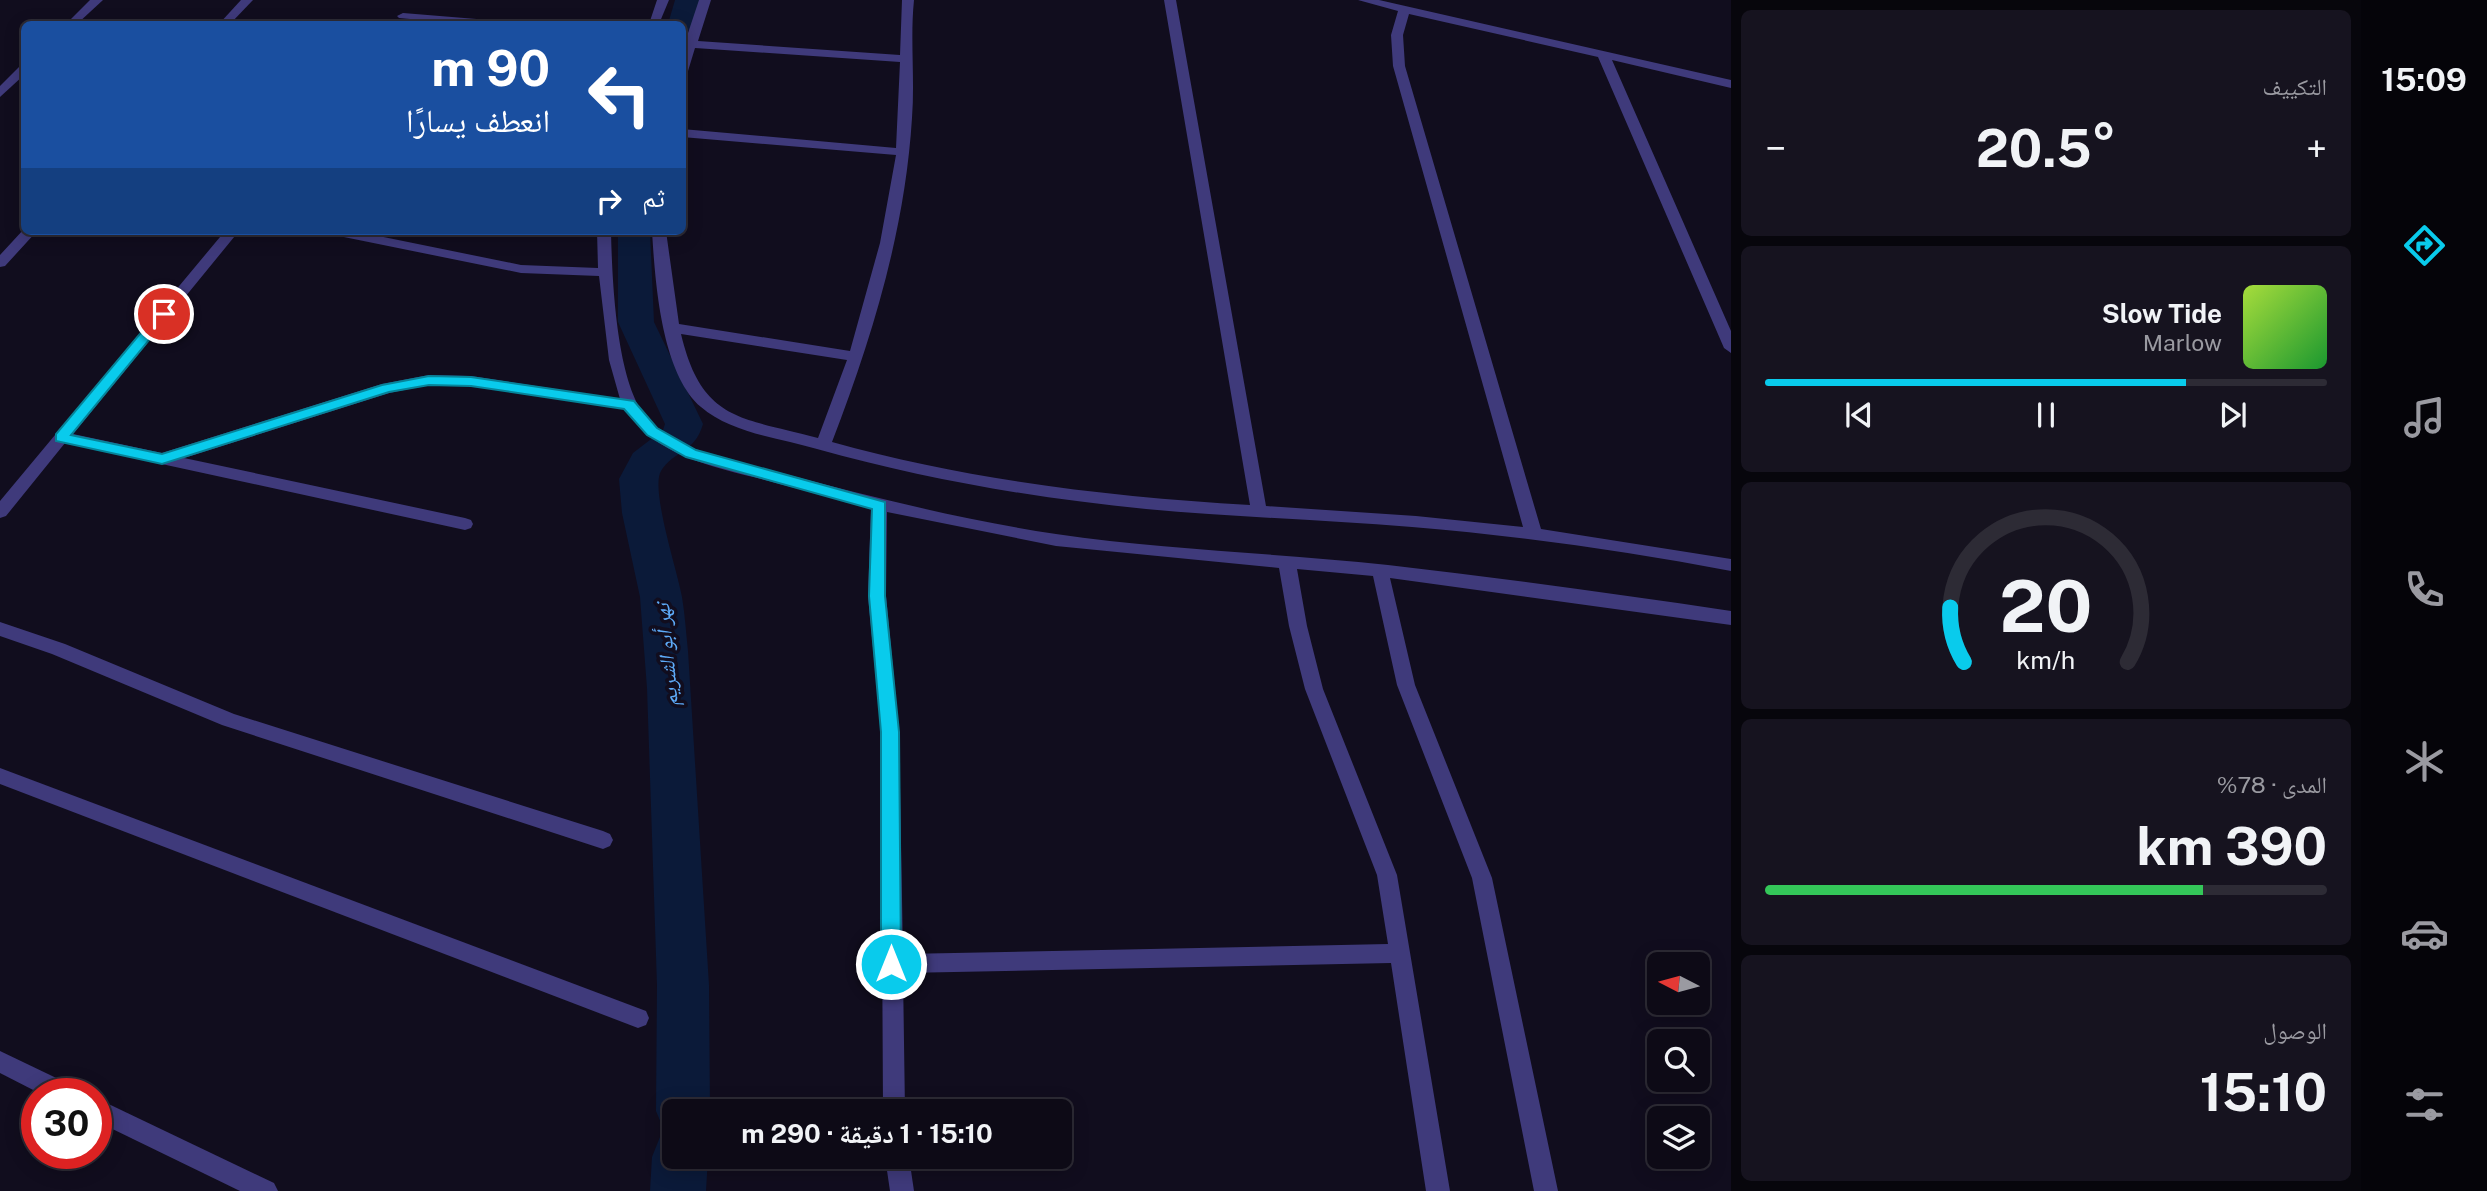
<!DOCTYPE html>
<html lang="ar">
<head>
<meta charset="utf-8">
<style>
	body { margin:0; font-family:"Public Sans","Noto Naskh Arabic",sans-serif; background:#16131f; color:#f1f3f6; direction:rtl; height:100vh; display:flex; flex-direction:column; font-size:26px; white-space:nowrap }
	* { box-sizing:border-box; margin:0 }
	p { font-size:23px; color:#9a9aa1 }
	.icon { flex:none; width:38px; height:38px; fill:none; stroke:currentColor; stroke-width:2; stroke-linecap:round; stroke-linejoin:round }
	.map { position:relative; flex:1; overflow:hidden; direction:ltr }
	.drawer { display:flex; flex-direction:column; gap:10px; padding:10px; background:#07060c; width:630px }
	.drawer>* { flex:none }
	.top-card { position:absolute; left:21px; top:21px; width:665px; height:214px; border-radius:10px; box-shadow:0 4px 18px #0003,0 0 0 2px #2d2b35; direction:rtl; background:#1a4fa0; color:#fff; overflow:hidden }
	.needle { width:46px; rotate:276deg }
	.fabs { position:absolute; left:1647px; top:952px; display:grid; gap:14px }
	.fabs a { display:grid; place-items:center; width:63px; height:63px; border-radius:10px; background:#0d0a16; box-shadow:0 4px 18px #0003,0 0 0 2px #2d2b35; font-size:35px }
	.speed { position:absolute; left:21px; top:1078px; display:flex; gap:14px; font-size:35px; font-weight:700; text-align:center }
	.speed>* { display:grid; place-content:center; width:91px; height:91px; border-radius:50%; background:#0d0a16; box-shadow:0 4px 18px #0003,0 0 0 2px #2d2b35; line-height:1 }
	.speed .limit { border:10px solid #d22; background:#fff; color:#111 }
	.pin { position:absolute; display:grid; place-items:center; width:60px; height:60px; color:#fff; margin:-30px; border:4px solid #fff; border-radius:50%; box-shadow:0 2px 7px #0007 }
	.me { position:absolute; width:77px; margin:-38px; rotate:0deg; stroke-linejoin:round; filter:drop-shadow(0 0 5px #0008) }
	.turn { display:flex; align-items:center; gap:24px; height:147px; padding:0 21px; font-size:32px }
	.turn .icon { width:91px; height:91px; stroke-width:2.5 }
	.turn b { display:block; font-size:49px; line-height:60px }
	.then { display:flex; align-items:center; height:66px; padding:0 21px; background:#0003; gap:14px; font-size:26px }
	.big { font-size:52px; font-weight:700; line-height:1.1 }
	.drawer .tile { flex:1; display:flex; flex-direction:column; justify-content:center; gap:10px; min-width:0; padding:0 24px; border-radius:10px; background:#16131f }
	.drawer .dial { align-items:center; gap:0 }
	.dial svg { height:182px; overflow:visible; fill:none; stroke:#2d2b35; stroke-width:7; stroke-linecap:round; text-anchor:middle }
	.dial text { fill:#f1f3f6; stroke:none }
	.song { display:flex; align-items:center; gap:21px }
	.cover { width:84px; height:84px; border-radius:10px; background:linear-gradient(135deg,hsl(80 70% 55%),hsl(130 70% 35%)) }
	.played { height:7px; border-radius:4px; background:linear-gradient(90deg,#09cbec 75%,#2d2b35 75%) }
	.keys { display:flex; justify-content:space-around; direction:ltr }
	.heat { display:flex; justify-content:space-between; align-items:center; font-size:38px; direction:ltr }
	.charge { height:10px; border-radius:5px; background:linear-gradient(90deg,#34c759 78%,#2d2b35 0) }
	.trip { position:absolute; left:662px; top:1099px; width:410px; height:70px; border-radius:10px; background:#0d0a16; box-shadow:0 4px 18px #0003,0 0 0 2px #2d2b35; font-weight:700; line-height:70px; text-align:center; direction:rtl }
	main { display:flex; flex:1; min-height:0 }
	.tabs { display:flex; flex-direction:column; width:126px; justify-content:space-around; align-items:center; background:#050409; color:#9a9aa1 }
	.tabs .icon { width:49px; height:49px }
	.tabs .on { color:#09cbec }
	.tabs b { font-size:32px; color:#f1f3f6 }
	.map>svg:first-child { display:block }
</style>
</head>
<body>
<main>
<nav class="tabs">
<b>15:09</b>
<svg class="icon on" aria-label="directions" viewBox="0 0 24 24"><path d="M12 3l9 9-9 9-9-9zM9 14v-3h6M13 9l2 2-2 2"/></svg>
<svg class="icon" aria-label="music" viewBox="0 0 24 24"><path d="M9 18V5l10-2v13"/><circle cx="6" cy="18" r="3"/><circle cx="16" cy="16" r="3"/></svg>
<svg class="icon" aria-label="phone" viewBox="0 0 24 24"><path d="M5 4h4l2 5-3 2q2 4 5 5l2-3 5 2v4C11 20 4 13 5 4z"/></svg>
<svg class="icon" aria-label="climate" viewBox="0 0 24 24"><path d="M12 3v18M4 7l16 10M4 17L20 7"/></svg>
<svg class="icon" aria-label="car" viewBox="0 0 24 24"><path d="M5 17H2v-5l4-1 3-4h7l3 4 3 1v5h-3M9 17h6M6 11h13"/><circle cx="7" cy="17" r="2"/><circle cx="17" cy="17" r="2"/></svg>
<svg class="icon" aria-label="filters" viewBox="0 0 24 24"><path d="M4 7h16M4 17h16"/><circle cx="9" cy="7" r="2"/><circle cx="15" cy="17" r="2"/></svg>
</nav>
<section class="drawer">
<div class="tile"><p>التكييف</p>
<div class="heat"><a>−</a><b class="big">20.5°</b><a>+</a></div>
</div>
<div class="tile">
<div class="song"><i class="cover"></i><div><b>Slow Tide</b><p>Marlow</p></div></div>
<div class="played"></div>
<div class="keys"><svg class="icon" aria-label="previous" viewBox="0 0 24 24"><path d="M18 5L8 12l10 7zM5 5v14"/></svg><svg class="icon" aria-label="pause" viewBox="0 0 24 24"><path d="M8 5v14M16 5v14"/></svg><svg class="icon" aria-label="next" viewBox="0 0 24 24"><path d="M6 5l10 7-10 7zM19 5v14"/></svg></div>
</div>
<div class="tile dial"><svg viewBox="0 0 100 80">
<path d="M14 69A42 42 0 1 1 86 69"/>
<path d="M14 69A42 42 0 0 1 8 45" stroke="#09cbec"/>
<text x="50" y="56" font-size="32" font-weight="700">20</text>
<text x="50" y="72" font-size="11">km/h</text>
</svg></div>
<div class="tile"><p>المدى · 78%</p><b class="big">390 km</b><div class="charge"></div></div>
<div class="tile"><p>الوصول</p><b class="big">15:10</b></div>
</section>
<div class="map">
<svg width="1731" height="1191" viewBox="0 0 1731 1191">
	<rect width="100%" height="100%" fill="#110d1e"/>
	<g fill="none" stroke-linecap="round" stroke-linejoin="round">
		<g fill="#0b1a39" fill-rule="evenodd">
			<polygon points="675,0 703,0 692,30 682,32 682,24 668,24"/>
			<path d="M618,231H650L654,322L703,424C695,453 673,451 661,471C650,489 678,573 682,597C685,615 686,633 688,651L709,985L710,1111H674V1157H708L706,1191H650L652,1157L660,1137L671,1133L664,1130L656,1111L657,985L647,688L640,597L622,513L619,479L633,453L663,430L665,424L618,322Z"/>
		</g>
		<g fill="#3f3a7b" fill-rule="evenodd">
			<polygon points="90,0 103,0 77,24 66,24"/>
			<polygon points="241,0 253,0 230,24 219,24"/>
			<polygon points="657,0 669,0 659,24 649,24"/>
			<path d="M699,0H711L698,41L900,55L902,0H914C910,39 915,78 912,118C905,231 872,338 832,442C968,480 1109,497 1250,505L1164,0H1176L1266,506L1416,516L1523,527L1393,66L1391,35L1398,11L1358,0H1379L1731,80V88L1612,60L1731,331V353L1724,348L1598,57L1409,14L1403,35L1405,66L1541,529L1731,559V571C1625,551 1519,536 1412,527C1323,520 1234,517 1146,509C1034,498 924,479 817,449C779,438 731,433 701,407C661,373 655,280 652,231H666L679,324L850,351L880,243L896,155L682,137V129L896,148L900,62L695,48L688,71L682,75V51ZM681,334L847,360L818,438C741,417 702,422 681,334Z"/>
			<polygon points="403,13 501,21 507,24 465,24 399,18 397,16"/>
			<polygon points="20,66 24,66 24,75 0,97 0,86"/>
			<polygon points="24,229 24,231 37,231 5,266 0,267 0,255"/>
			<path d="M225,231H239L73,434L162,453L382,384L429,375L471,376L620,399L609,360L599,276L521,273L334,235L327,231H354L521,265L598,268L597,231H611C612,277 616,388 649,420C684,454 736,461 781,473C872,497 963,520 1056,534C1166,550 1277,553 1388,565C1502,578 1617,594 1731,611V625L1390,578L1415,685L1492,878L1558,1191H1534L1472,878L1397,685L1373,576L1297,569L1307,626L1323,689L1397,875L1450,1191H1426L1391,963L903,973L905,1111H883L881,731L868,596L871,508C839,500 808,491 776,483C722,468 658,460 625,409L471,386L429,385L389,393L184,458L465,518L471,520L473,524L471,528L465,530L65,443L6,516L0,518V501ZM887,512L1056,546L1279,568L1289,626L1305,689L1377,875L1388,944L903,954L899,731L886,596Z"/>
			<polygon points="0,622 65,644 234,714 603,831 610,834 613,840 610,846 603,849 222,725 52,654 0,636"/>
			<polygon points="0,768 646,1011 649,1018 646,1025 638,1028 0,784"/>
			<polygon points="0,1051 73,1086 76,1094 41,1094 0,1073"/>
			<polygon points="96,1098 274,1183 278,1191 240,1191 96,1121"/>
			<polygon points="885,1157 909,1157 914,1191 890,1191"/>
		</g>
	</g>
	<polygon fill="#09cbec" stroke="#068499" stroke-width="2" points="164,309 168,311 168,317 71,435 162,454 382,385 429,376 471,377 634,401 657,428 696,450 885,502 885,596 899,732 901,964 898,970 891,973 884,970 881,964 881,732 869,596 872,509 686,457 647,435 624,409 471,386 429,385 389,392 162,464 56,441 56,434 159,311"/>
	<g text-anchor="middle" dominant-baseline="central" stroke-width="7" stroke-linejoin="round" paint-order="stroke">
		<g font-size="21" font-style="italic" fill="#5eabf9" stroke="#110d1e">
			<text transform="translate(666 655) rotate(-95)">نهر أبو الشريم</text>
		</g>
	</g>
</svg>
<div class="fabs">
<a><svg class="needle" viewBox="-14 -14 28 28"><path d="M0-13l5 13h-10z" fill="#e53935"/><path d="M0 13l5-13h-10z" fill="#9a9aa1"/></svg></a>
<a><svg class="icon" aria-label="search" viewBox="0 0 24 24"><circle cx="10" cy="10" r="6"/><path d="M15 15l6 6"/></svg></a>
<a><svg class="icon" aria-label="layers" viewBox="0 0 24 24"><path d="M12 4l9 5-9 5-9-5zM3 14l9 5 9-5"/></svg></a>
</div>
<div class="speed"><div class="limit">30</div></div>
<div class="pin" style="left:164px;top:314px;background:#d93025"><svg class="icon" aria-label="arrive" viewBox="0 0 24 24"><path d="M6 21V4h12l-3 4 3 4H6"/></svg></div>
<svg class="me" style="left:891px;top:964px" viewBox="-20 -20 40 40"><circle r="17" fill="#09cbec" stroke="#fff" stroke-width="3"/><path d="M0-11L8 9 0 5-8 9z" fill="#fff"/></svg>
<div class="trip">15:10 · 1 دقيقة · 290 m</div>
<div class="top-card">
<div class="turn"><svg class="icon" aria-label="left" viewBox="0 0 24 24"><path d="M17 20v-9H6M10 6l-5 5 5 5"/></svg><div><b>90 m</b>انعطف يسارًا</div></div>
<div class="then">ثم<svg class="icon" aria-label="right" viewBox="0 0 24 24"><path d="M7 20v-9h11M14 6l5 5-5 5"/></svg></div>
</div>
</div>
</main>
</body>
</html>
